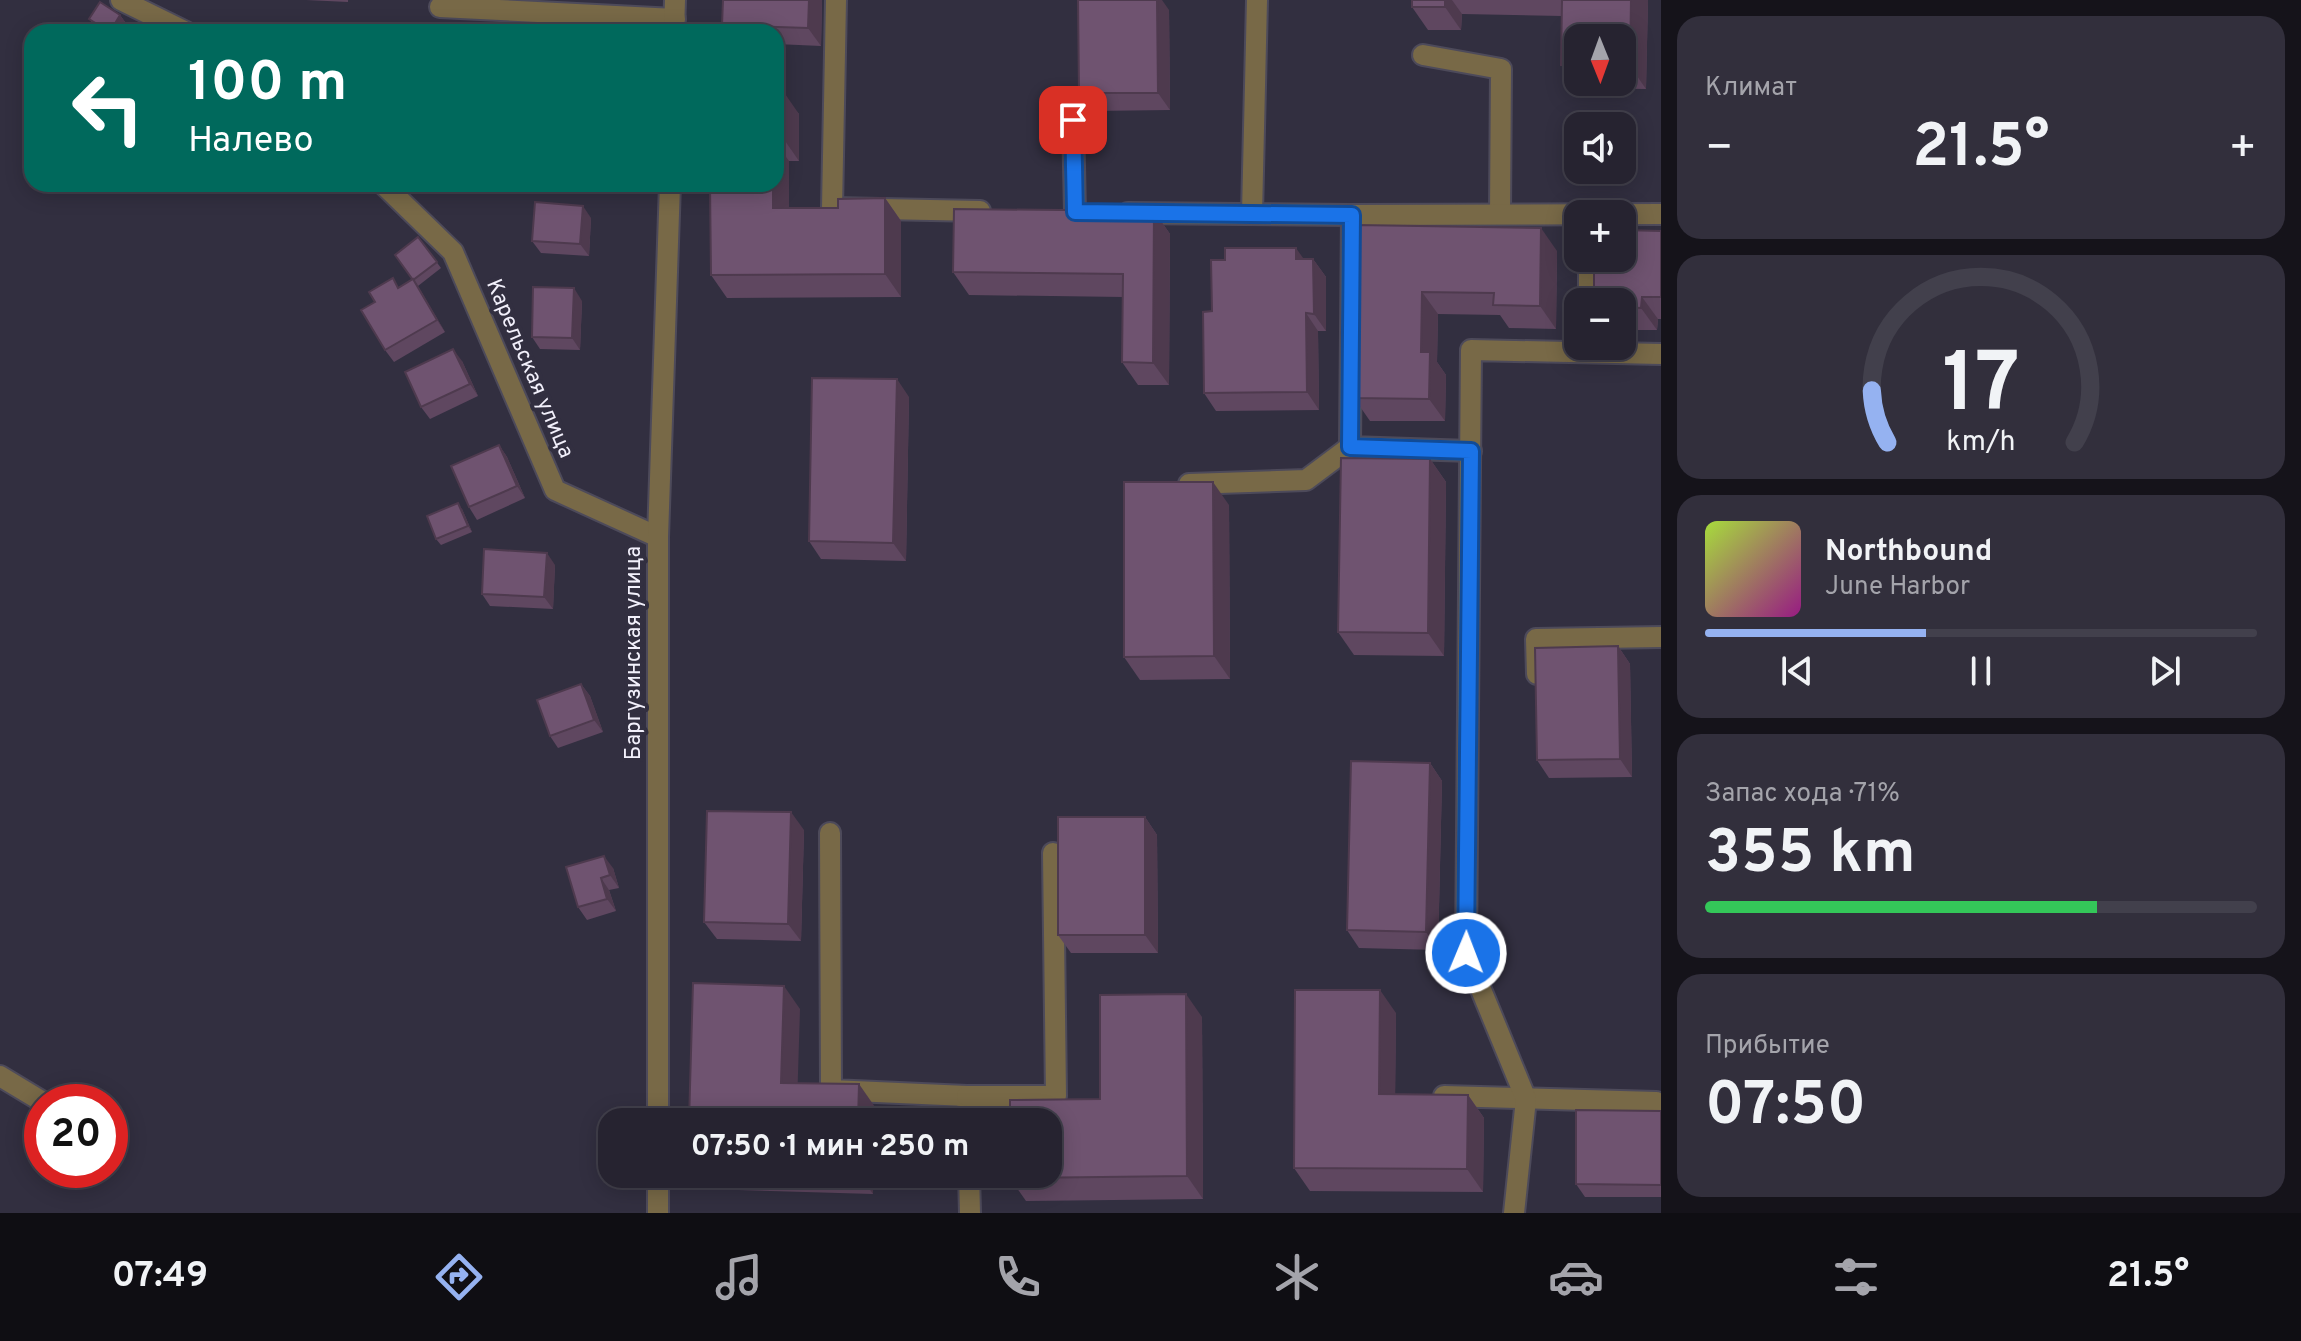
<!DOCTYPE html>
<html lang="ru">
<head>
<meta charset="utf-8">
<style>
	body { margin:0; font-family:Overpass,sans-serif; background:#322f3c; color:#f1f3f6; height:100vh; display:flex; flex-direction:column; font-size:30px; white-space:nowrap }
	* { box-sizing:border-box; margin:0 }
	p { font-size:26px; color:#a4a4ab }
	.icon { flex:none; width:44px; height:44px; fill:none; stroke:currentColor; stroke-width:2; stroke-linecap:round; stroke-linejoin:round }
	.map { position:relative; flex:1; overflow:hidden }
	.drawer { display:flex; flex-direction:column; gap:16px; padding:16px; background:#15131a; width:640px }
	.drawer>* { flex:none }
	.guide { position:absolute; left:24px; top:24px; width:760px; height:168px; border-radius:24px; box-shadow:0 4px 20px #0003,0 0 0 2px #42404c; background:#00695c; color:#fff; overflow:hidden }
	.needle { width:52px; rotate:179deg }
	.buttons { position:absolute; left:1564px; top:24px; display:grid; gap:16px }
	.buttons a { display:grid; place-items:center; width:72px; height:72px; border-radius:16px; background:#262330; box-shadow:0 4px 20px #0003,0 0 0 2px #42404c; font-size:40px }
	.speed { position:absolute; left:24px; top:1084px; display:flex; gap:16px; font-size:40px; font-weight:700; text-align:center }
	.speed>* { display:grid; place-content:center; width:104px; height:104px; border-radius:50%; background:#262330; box-shadow:0 4px 20px #0003,0 0 0 2px #42404c; line-height:1 }
	.speed .limit { border:12px solid #d22; background:#fff; color:#111 }
	.pin { position:absolute; display:grid; place-items:center; width:68px; height:68px; color:#fff; margin:-34px; border-radius:16px; box-shadow:0 4px 12px #0006 }
	.me { position:absolute; width:88px; margin:-44px; rotate:1deg; stroke-linejoin:round; filter:drop-shadow(0 0 6px #0008) }
	.turn { display:flex; align-items:center; gap:28px; height:168px; padding:0 32px; font-size:36px }
	.turn .icon { width:104px; height:104px; stroke-width:2.5 }
	.turn b { display:block; font-size:56px; line-height:68px }
	.big { font-size:60px; font-weight:700; line-height:1.1 }
	.drawer .tile { flex:1; display:flex; flex-direction:column; justify-content:center; gap:12px; min-width:0; padding:0 28px; border-radius:24px; background:#322f3c }
	.drawer .dial { align-items:center; gap:0 }
	.dial svg { height:208px; overflow:visible; fill:none; stroke:#42404c; stroke-width:7; stroke-linecap:round; text-anchor:middle }
	.dial text { fill:#f1f3f6; stroke:none }
	.song { display:flex; align-items:center; gap:24px }
	.cover { width:96px; height:96px; border-radius:12px; background:linear-gradient(135deg,hsl(80 70% 55%),hsl(310 70% 35%)) }
	.played { height:8px; border-radius:4px; background:linear-gradient(90deg,#95b2f1 40%,#42404c 40%) }
	.keys { display:flex; justify-content:space-around; direction:ltr }
	.heat { display:flex; justify-content:space-between; align-items:center; font-size:44px; direction:ltr }
	.charge { height:12px; border-radius:6px; background:linear-gradient(90deg,#34c759 71%,#42404c 0) }
	.trip { position:absolute; left:598px; top:1108px; width:464px; height:80px; border-radius:24px; background:#262330; box-shadow:0 4px 20px #0003,0 0 0 2px #42404c; font-weight:700; line-height:80px; text-align:center }
	.menu { display:flex; height:128px; justify-content:space-around; align-items:center; background:#0f0e13; color:#a4a4ab }
	.menu .icon { width:56px; height:56px }
	.menu .current { color:#95b2f1 }
	.menu b { font-size:36px; color:#f1f3f6 }
	main { display:flex; flex:1; min-height:0 }
	.map>svg:first-child { display:block }
</style>
</head>
<body>
<main>
<div class="map">
<svg width="1661" height="1213" viewBox="0 0 1661 1213">
	<rect width="100%" height="100%" fill="#322f40"/>
	<g fill="none" stroke-linecap="round" stroke-linejoin="round">
		<g stroke="#4d4a5a" stroke-width="24">
			<g id="minor">
				<polyline points="121,0 186,32"/>
				<polyline points="836,0 832,208 980,211"/>
				<polyline points="440,7 675,19"/>
				<polyline points="674,32 675,0"/>
				<polyline points="1423,55 1501,69 1500,214"/>
				<polyline points="1073,120 1075,212"/>
				<polyline points="383,184 453,252 555,490 658,537"/>
				<polyline points="1128,213 1352,215"/>
				<polyline points="1252,214 1257,0"/>
				<polyline points="1589,302 1589,258"/>
				<polyline points="1471,451 1350,447 1352,215 1661,214"/>
				<polyline points="1189,484 1306,480 1350,447"/>
				<polyline points="1537,674 1536,639 1661,637"/>
				<polyline points="830,833 831,1090 967,1096 968,1122"/>
				<polyline points="0,1076 43,1102"/>
				<polyline points="967,1096 1056,1096 1053,853"/>
				<polyline points="1444,1096 1656,1102"/>
				<polyline points="658,1122 658,537 670,184"/>
				<polyline points="110,1141 111,1142"/>
				<polyline points="969,1174 970,1213"/>
				<polyline points="658,1213 658,1174"/>
				<polyline points="1514,1213 1526,1099 1466,953 1471,350 1661,354"/>
			</g>
		</g>
		<use href="#minor" stroke="#786947" stroke-width="20"/>
	</g>
	<g fill="#5f4760" fill-rule="evenodd">
		<polygon points="306,0 348,0 348,2"/>
		<polygon points="822,0 821,46 776,44 776,32 727,32 722,25"/>
		<path d="M1412,0H1648L1646,89L1577,88L1561,65L1562,16L1462,14L1461,30H1428L1412,7ZM1578,38H1622V82H1578Z"/>
		<polygon points="1169,10 1170,110 1091,111 1079,93"/>
		<polygon points="120,15 125,22 118,32 105,32 94,25 89,19"/>
		<polygon points="776,91 799,114 799,161 789,161 789,208 838,208 885,198 901,221 901,297 727,298 711,275 776,184"/>
		<polygon points="1154,211 1170,234 1169,385 1138,385 1122,362 1123,297 969,295 953,272"/>
		<polygon points="591,218 589,256 541,253 532,241"/>
		<polygon points="1357,225 1557,251 1556,329 1509,328 1500,315 1438,314 1437,362 1446,375 1445,421 1370,421 1354,398"/>
		<polygon points="1661,231 1661,319 1658,319 1657,330 1622,330 1622,302"/>
		<polygon points="418,237 441,268 418,286 395,255"/>
		<polygon points="1303,259 1313,259 1326,277 1326,331 1318,331 1319,410 1216,411 1204,393 1212,311"/>
		<polygon points="413,279 445,332 394,362 385,350 399,287"/>
		<polygon points="582,301 580,350 540,349 532,337"/>
		<polygon points="462,361 478,396 430,419 421,407"/>
		<polygon points="909,397 906,561 821,559 809,541"/>
		<polygon points="499,445 507,457 525,498 477,520 469,507"/>
		<polygon points="1430,459 1446,482 1444,656 1354,655 1338,632"/>
		<polygon points="1229,505 1230,679 1140,680 1124,657"/>
		<polygon points="462,509 472,532 441,545 436,539"/>
		<polygon points="555,565 553,609 490,606 482,594"/>
		<polygon points="1618,646 1630,664 1632,777 1549,778 1537,760"/>
		<polygon points="581,684 590,696 603,732 558,748 550,736"/>
		<polygon points="1430,763 1442,781 1438,950 1359,948 1347,930"/>
		<polygon points="1145,817 1157,835 1158,953 1071,953 1058,935"/>
		<polygon points="804,830 801,941 717,939 704,922"/>
		<polygon points="566,867 613,868 619,888 609,890 616,911 587,920 578,907"/>
		<polygon points="1396,1013 1395,1094 1468,1095 1484,1118 1483,1192 1310,1191 1294,1168"/>
		<polygon points="1202,1017 1203,1199 1026,1201 1010,1178 1100,1099"/>
		<polygon points="1661,1111 1661,1197 1585,1197 1576,1184"/>
		<polygon points="693,1174 873,1174 873,1194 703,1189"/>
	</g>
	<g fill="#4e3a4e">
		<polygon points="809,0 822,0 821,46 808,28"/>
		<polygon points="1157,0 1162,0 1169,10 1170,110 1158,93"/>
		<polygon points="1445,0 1452,0 1462,14 1461,30 1445,7"/>
		<polygon points="1631,0 1648,0 1646,89 1630,66"/>
		<polygon points="120,15 125,22 118,32 110,32"/>
		<polygon points="783,91 799,114 799,161 783,138"/>
		<polygon points="776,143 789,161 789,231 773,208 773,184 776,184"/>
		<polygon points="885,198 901,221 901,297 885,274"/>
		<polygon points="583,206 591,218 589,256 580,244"/>
		<polygon points="1154,211 1170,234 1169,385 1153,363"/>
		<polygon points="1541,228 1557,251 1556,329 1540,306"/>
		<polygon points="1296,248 1308,265 1296,259"/>
		<polygon points="1313,259 1326,277 1326,331 1314,314"/>
		<polygon points="413,279 421,291 445,332 437,320"/>
		<polygon points="574,288 582,301 580,350 572,338"/>
		<polygon points="1422,292 1438,314 1437,362 1446,375 1445,421 1429,399 1421,352"/>
		<polygon points="1642,297 1658,319 1657,330 1641,308"/>
		<polygon points="1306,313 1318,331 1319,410 1307,392"/>
		<polygon points="453,349 462,361 478,396 470,384"/>
		<polygon points="897,379 909,397 906,561 893,543"/>
		<polygon points="499,445 507,457 525,498 517,486"/>
		<polygon points="1430,459 1446,482 1444,656 1428,633"/>
		<polygon points="1213,482 1229,505 1230,679 1214,656"/>
		<polygon points="458,503 462,509 472,532 468,526"/>
		<polygon points="547,553 555,565 553,609 544,597"/>
		<polygon points="1618,646 1630,664 1632,777 1620,759"/>
		<polygon points="581,684 590,696 603,732 594,720"/>
		<polygon points="1430,763 1442,781 1438,950 1426,932"/>
		<polygon points="791,812 804,830 801,941 788,924"/>
		<polygon points="1145,817 1157,835 1158,953 1145,935"/>
		<polygon points="604,856 613,868 619,888 610,875"/>
		<polygon points="601,878 609,890 616,911 607,899"/>
		<polygon points="784,986 800,1009 797,1105 781,1083"/>
		<polygon points="1380,990 1396,1013 1395,1117 1379,1094"/>
		<polygon points="1186,994 1202,1017 1203,1199 1187,1176"/>
		<polygon points="859,1084 875,1107 875,1122 858,1122"/>
		<polygon points="1468,1095 1484,1118 1483,1192 1467,1169"/>
		<polygon points="859,1174 873,1174 873,1194"/>
	</g>
	<g fill="#6f5370" stroke="#4e3a4e" stroke-width="2">
		<polygon points="723,0 809,0 808,28 722,25"/>
		<polygon points="1078,0 1157,0 1158,93 1079,93"/>
		<rect x="1412" y="0" width="33" height="7"/>
		<polygon points="1562,0 1631,0 1630,66 1622,66 1622,38 1578,38 1578,65 1561,65"/>
		<polygon points="100,2 120,15 110,32 89,19"/>
		<polygon points="404,27 478,28 478,32 404,32"/>
		<rect x="776" y="91" width="7" height="47"/>
		<polygon points="710,184 773,184 773,208 838,208 838,199 885,198 885,274 711,275"/>
		<polygon points="535,202 583,206 580,244 532,241"/>
		<polygon points="954,209 1154,211 1153,363 1122,362 1123,274 953,272"/>
		<polygon points="1357,225 1541,228 1540,306 1493,305 1494,293 1422,292 1421,352 1430,352 1429,399 1354,398"/>
		<polygon points="1622,230 1661,231 1661,297 1642,297 1641,308 1622,307 1622,302 1594,302 1594,258 1622,258"/>
		<polygon points="418,237 437,262 413,280 395,255"/>
		<polygon points="1225,248 1296,248 1296,259 1313,259 1314,314 1306,313 1307,392 1204,393 1203,312 1212,311 1211,260 1225,260"/>
		<polygon points="393,278 398,288 413,279 437,320 385,350 361,310 375,302 369,292"/>
		<polygon points="533,287 574,288 572,338 532,337"/>
		<polygon points="453,349 470,384 421,407 405,372"/>
		<polygon points="812,378 897,379 893,543 809,541"/>
		<polygon points="499,445 517,486 469,507 451,466"/>
		<polygon points="1341,458 1430,459 1428,633 1338,632"/>
		<polygon points="1124,482 1213,482 1214,656 1124,657"/>
		<polygon points="458,503 468,526 436,539 427,516"/>
		<polygon points="484,549 547,553 544,597 482,594"/>
		<polygon points="1618,646 1620,759 1537,760 1535,648"/>
		<polygon points="581,684 594,720 550,736 537,700"/>
		<polygon points="1351,761 1430,763 1426,932 1347,930"/>
		<polygon points="707,811 791,812 788,924 704,922"/>
		<rect x="1058" y="817" width="87" height="118"/>
		<polygon points="604,856 610,875 601,878 607,899 578,907 566,867"/>
		<polygon points="693,983 784,986 781,1083 859,1084 858,1122 689,1122"/>
		<polygon points="1295,990 1380,990 1379,1094 1468,1095 1467,1169 1294,1168"/>
		<polygon points="1186,994 1187,1176 1010,1178 1010,1174 1048,1174 1048,1122 1010,1122 1010,1100 1100,1099 1100,995"/>
		<polygon points="1576,1110 1661,1111 1661,1185 1576,1184"/>
	</g>
	<g fill="none" stroke-linecap="round" stroke-linejoin="round">
		<g stroke="#114b97" stroke-width="20">
			<polyline id="route" points="1073,120 1075,212 1352,215 1350,447 1471,451 1466,953"/>
		</g>
		<use href="#route" stroke="#1a73e8" stroke-width="14"/>
	</g>
	<g text-anchor="middle" dominant-baseline="central" stroke-width="8" stroke-linejoin="round" paint-order="stroke">
		<g font-size="22" fill="#f2f0fb" stroke="#322f40">
			<text transform="translate(529 369) rotate(67)">Карельская улица</text>
			<text transform="translate(634 653) rotate(-90)">Баргузинская улица</text>
		</g>
	</g>
</svg>
<div class="buttons">
<a><svg class="needle" viewBox="-14 -14 28 28"><path d="M0-13l5 13h-10z" fill="#e53935"/><path d="M0 13l5-13h-10z" fill="#a4a4ab"/></svg></a>
<a><svg class="icon" aria-label="sound" viewBox="0 0 24 24"><path d="M4 9h4l5-4v14l-5-4H4zM17 9q2 3 0 6"/></svg></a>
<a>+</a>
<a>−</a>
</div>
<div class="speed"><div class="limit">20</div></div>
<div class="pin" style="left:1073px;top:120px;background:#d93025"><svg class="icon" aria-label="arrive" viewBox="0 0 24 24"><path d="M6 21V4h12l-3 4 3 4H6"/></svg></div>
<svg class="me" style="left:1466px;top:953px" viewBox="-20 -20 40 40"><circle r="17" fill="#1a73e8" stroke="#fff" stroke-width="3"/><path d="M0-11L8 9 0 5-8 9z" fill="#fff"/></svg>
<div class="trip">07:50 · 1 мин · 250 m</div>
<div class="guide">
<div class="turn"><svg class="icon" aria-label="left" viewBox="0 0 24 24"><path d="M17 20v-9H6M10 6l-5 5 5 5"/></svg><div><b>100 m</b>Налево</div></div>
</div>
</div>
<section class="drawer">
<div class="tile"><p>Климат</p>
<div class="heat"><a>−</a><b class="big">21.5°</b><a>+</a></div>
</div>
<div class="tile dial"><svg viewBox="0 0 100 80">
<path d="M14 69A42 42 0 1 1 86 69"/>
<path d="M14 69A42 42 0 0 1 8 49" stroke="#95b2f1"/>
<text x="50" y="56" font-size="32" font-weight="700">17</text>
<text x="50" y="72" font-size="11">km/h</text>
</svg></div>
<div class="tile">
<div class="song"><i class="cover"></i><div><b>Northbound</b><p>June Harbor</p></div></div>
<div class="played"></div>
<div class="keys"><svg class="icon" aria-label="previous" viewBox="0 0 24 24"><path d="M18 5L8 12l10 7zM5 5v14"/></svg><svg class="icon" aria-label="pause" viewBox="0 0 24 24"><path d="M8 5v14M16 5v14"/></svg><svg class="icon" aria-label="next" viewBox="0 0 24 24"><path d="M6 5l10 7-10 7zM19 5v14"/></svg></div>
</div>
<div class="tile"><p>Запас хода · 71%</p><b class="big">355 km</b><div class="charge"></div></div>
<div class="tile"><p>Прибытие</p><b class="big">07:50</b></div>
</section>
</main>
<nav class="menu">
<b>07:49</b>
<svg class="icon current" aria-label="directions" viewBox="0 0 24 24"><path d="M12 3l9 9-9 9-9-9zM9 14v-3h6M13 9l2 2-2 2"/></svg>
<svg class="icon" aria-label="music" viewBox="0 0 24 24"><path d="M9 18V5l10-2v13"/><circle cx="6" cy="18" r="3"/><circle cx="16" cy="16" r="3"/></svg>
<svg class="icon" aria-label="phone" viewBox="0 0 24 24"><path d="M5 4h4l2 5-3 2q2 4 5 5l2-3 5 2v4C11 20 4 13 5 4z"/></svg>
<svg class="icon" aria-label="climate" viewBox="0 0 24 24"><path d="M12 3v18M4 7l16 10M4 17L20 7"/></svg>
<svg class="icon" aria-label="car" viewBox="0 0 24 24"><path d="M5 17H2v-5l4-1 3-4h7l3 4 3 1v5h-3M9 17h6M6 11h13"/><circle cx="7" cy="17" r="2"/><circle cx="17" cy="17" r="2"/></svg>
<svg class="icon" aria-label="filters" viewBox="0 0 24 24"><path d="M4 7h16M4 17h16"/><circle cx="9" cy="7" r="2"/><circle cx="15" cy="17" r="2"/></svg>
<b>21.5°</b>
</nav>
</body>
</html>
